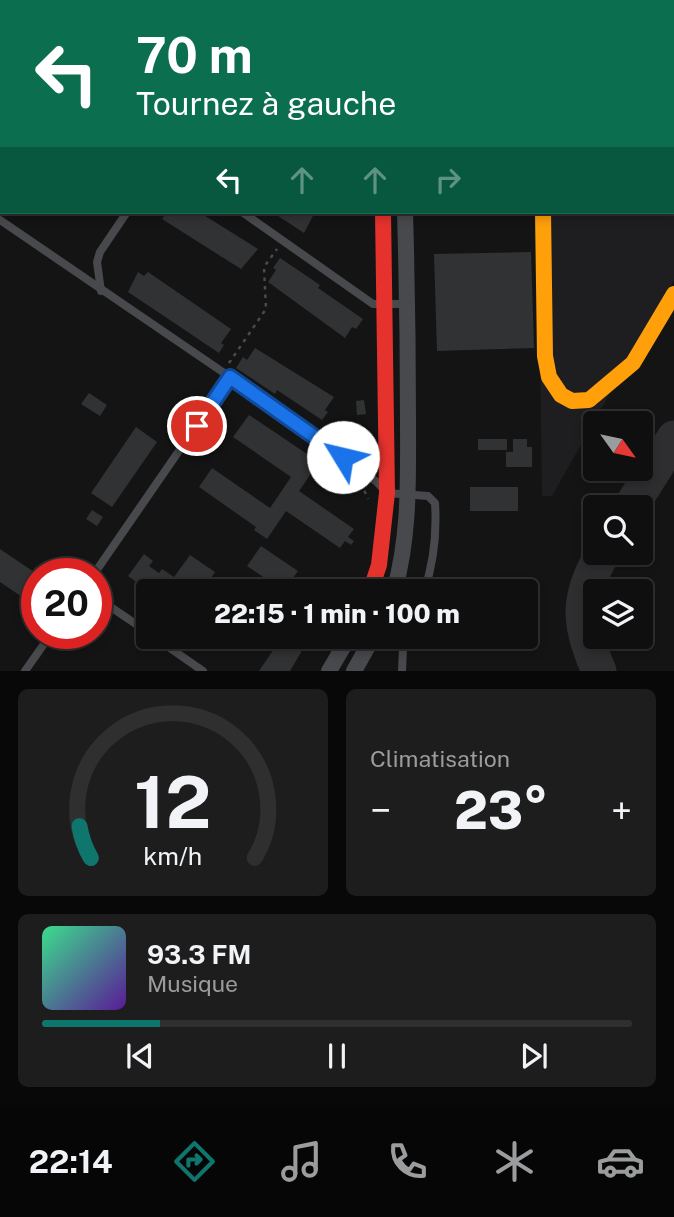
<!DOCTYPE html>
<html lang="fr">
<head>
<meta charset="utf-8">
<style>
	body { margin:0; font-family:"Public Sans",sans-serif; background:#1d1d1d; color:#f1f3f6; height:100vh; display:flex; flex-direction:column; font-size:26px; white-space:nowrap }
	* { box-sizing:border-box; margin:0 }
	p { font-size:23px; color:#9b9c9e }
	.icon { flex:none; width:38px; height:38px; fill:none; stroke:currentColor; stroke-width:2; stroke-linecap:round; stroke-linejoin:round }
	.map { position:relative; height:671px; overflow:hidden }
	.drawer { display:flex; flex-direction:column; gap:18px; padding:18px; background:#080808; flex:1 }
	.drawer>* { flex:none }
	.top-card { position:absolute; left:0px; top:0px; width:676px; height:214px; box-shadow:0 4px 10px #0003,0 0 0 2px #2f2f2f; background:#0b6e4f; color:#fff; overflow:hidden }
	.needle { width:46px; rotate:123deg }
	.controls { position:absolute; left:583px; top:411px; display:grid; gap:14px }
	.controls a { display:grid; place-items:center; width:70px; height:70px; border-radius:7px; background:#0f0f0f; box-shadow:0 4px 10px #0003,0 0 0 2px #2f2f2f; font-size:35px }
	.speed { position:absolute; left:21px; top:558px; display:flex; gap:14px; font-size:35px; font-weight:700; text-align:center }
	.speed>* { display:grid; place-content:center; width:91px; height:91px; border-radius:50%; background:#0f0f0f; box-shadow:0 4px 10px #0003,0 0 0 2px #2f2f2f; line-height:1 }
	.speed .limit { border:10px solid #d22; background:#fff; color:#111 }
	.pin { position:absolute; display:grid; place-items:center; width:60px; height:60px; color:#fff; margin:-30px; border:4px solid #fff; border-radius:50%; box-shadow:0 2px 7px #0007 }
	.me { position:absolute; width:77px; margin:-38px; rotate:306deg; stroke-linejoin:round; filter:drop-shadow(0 0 5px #0008) }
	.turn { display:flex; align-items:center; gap:24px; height:147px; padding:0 21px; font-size:32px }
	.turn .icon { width:91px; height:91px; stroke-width:2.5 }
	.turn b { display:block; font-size:49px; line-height:60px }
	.lanes { display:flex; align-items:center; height:66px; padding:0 21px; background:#0003; justify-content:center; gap:35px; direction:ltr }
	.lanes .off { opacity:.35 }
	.big { font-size:52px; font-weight:800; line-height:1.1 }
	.drawer .tile { flex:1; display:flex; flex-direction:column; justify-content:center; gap:10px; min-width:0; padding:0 24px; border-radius:10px; background:#1d1d1d }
	.drawer .dial { align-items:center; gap:0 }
	.dial svg { height:182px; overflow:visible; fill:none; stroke:#2f2f2f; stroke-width:7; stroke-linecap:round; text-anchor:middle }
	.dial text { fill:#f1f3f6; stroke:none }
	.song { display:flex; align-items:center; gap:21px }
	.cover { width:84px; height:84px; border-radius:10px; background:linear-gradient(135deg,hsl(150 70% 55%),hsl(270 70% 35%)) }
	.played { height:7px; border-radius:4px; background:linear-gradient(90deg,#0f766e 20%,#2f2f2f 20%) }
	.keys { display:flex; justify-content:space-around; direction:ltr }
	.heat { display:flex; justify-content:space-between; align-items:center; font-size:38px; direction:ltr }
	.drawer .tiles { flex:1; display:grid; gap:18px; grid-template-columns:1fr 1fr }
	.tile:last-child { grid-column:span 2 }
	.trip { position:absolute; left:136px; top:579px; width:402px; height:70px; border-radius:7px; background:#0f0f0f; box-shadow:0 4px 10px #0003,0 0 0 2px #2f2f2f; font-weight:800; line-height:70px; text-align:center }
	.tabs { display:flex; height:112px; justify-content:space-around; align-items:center; background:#060606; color:#9b9c9e }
	.tabs .icon { width:49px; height:49px }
	.tabs .active { color:#0f766e }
	.tabs b { font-size:32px; color:#f1f3f6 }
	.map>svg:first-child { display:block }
</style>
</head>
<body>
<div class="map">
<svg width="674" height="671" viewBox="0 0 674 671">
	<rect width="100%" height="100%" fill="#141414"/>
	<polygon fill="#1e1e21" points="536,0 674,0 674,280 552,496 542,496 538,212 674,212 674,2"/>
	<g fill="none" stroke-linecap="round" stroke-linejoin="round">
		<g stroke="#2e2e30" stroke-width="35">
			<polyline points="630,508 674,438"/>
			<path d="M599,671C578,624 576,598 603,553"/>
		</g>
	</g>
	<g fill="#313234">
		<polygon points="167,212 199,212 258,249 241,269 162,219"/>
		<polygon points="272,212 315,212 304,233"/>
		<polygon points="531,252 534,348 437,351 434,254"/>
		<polygon points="280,258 320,285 318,288 363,319 356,329 352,327 345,338 268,282 276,270 273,268"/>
		<polygon points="138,272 144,276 148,272 231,329 221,343 224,345 219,353 128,292"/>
		<polygon points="255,348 334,397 325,410 328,412 322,420 277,390 275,394 236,368 243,357 247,360"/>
		<polygon points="89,393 107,405 100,416 81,404"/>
		<polygon points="364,400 366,414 357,415 356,401"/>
		<polygon points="249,415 319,462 299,491 354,529 348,537 354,541 351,545 345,541 340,548 286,511 267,539 254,530 256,527 199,487 212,468 270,508 291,477 233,437"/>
		<polygon points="136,427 157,442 112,507 91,493"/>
		<rect x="478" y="439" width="29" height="11"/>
		<polygon points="513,439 527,439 527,447 532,447 532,467 506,467 506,452 513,452"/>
		<rect x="470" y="487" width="48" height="24"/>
		<polygon points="92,510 103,517 97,526 86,519"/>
		<polygon points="261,546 298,571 284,591 247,566"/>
		<polygon points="0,549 37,574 37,601 34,605 0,582"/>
		<polygon points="144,554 153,561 149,566 159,573 162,569 174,577 190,555 215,572 202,592 149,592 149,593 145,591 146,589 128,576"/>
		<polygon points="282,637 310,637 290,671 259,671"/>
	</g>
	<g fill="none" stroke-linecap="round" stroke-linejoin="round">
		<g stroke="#494b4f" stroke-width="2.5" stroke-dasharray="3.5 5" stroke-linecap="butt">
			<polyline points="229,363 266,309 264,267 277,249"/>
			<polyline points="361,483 368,499"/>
		</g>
		<g stroke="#48494d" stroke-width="8">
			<polyline points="242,212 373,304 407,304"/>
			<path d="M0,220L230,377L377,482L387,493L428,496L435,503C437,534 434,562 424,592"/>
			<polyline points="101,291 97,262 100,252 127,212"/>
			<polyline points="94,574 230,377"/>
			<polyline points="96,597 149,633"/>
			<polyline points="154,637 203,671"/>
			<polyline points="25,671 51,634"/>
			<polyline points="402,671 403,649 408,637"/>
		</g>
		<g stroke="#48494d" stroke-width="16">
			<polyline points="379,0 379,2"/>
			<polyline points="402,0 402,2"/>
			<polyline points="540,0 540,2"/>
			<path d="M394,592C410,535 408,479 408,421C408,351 407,282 405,212"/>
			<polyline points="329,671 349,637"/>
			<polyline points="354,671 373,637"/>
		</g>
		<polyline stroke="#ff9f0a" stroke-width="16" points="543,212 545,356 549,377 561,395 572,401 589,400 633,363 674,294"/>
		<polyline stroke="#e5322d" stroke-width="16" points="370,592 379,565 387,493 383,212"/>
	</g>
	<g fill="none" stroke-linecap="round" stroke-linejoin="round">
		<g stroke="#114b97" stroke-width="18">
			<polyline id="route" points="197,426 230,377 343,457"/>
		</g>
		<use href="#route" stroke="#1a73e8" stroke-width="12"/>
	</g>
</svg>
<div class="controls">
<a><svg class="needle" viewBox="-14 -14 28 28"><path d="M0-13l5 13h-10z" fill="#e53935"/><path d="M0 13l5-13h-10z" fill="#9b9c9e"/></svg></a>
<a><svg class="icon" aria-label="search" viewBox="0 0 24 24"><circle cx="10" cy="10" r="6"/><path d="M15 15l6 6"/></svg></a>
<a><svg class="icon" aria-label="layers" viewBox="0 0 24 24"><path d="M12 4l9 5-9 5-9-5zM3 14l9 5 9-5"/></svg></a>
</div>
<div class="speed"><div class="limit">20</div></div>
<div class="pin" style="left:197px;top:426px;background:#d93025"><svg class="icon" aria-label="arrive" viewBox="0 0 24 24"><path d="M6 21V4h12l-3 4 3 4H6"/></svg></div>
<svg class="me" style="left:343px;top:457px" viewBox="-20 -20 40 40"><circle r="19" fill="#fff"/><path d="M0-13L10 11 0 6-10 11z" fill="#1a73e8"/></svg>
<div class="trip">22:15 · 1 min · 100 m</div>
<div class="top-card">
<div class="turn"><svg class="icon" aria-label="left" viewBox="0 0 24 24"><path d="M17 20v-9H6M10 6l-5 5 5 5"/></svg><div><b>70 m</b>Tournez à gauche</div></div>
<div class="lanes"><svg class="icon" aria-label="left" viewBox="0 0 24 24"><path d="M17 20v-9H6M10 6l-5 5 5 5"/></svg><svg class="icon off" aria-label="ahead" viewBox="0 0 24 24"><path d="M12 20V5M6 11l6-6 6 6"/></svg><svg class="icon off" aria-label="ahead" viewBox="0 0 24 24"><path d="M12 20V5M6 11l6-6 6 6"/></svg><svg class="icon off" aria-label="right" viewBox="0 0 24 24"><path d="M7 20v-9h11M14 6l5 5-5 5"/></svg></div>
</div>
</div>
<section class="drawer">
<div class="tiles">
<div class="tile dial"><svg viewBox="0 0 100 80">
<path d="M14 69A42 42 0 1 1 86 69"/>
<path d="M14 69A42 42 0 0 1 9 55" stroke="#0f766e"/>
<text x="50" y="56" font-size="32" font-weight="700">12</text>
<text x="50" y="72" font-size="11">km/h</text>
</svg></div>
<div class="tile"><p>Climatisation</p>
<div class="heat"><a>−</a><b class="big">23°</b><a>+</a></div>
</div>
<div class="tile">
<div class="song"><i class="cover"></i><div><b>93.3 FM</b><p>Musique</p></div></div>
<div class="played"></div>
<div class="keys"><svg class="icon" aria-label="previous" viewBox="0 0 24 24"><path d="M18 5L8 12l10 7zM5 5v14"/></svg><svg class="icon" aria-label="pause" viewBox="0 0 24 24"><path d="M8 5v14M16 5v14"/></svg><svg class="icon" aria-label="next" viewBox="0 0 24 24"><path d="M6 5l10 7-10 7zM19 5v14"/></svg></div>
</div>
</div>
</section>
<nav class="tabs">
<b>22:14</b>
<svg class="icon active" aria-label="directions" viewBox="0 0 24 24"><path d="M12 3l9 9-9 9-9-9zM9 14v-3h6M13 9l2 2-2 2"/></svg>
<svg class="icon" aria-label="music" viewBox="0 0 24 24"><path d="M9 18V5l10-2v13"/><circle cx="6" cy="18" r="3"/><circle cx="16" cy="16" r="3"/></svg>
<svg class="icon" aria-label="phone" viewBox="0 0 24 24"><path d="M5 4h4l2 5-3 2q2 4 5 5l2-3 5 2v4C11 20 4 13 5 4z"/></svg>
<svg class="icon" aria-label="climate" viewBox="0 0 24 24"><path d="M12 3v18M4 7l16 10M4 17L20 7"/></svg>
<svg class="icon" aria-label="car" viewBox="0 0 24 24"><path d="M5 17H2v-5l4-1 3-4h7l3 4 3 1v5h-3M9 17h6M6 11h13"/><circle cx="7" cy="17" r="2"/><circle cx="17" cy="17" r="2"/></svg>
</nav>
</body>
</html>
